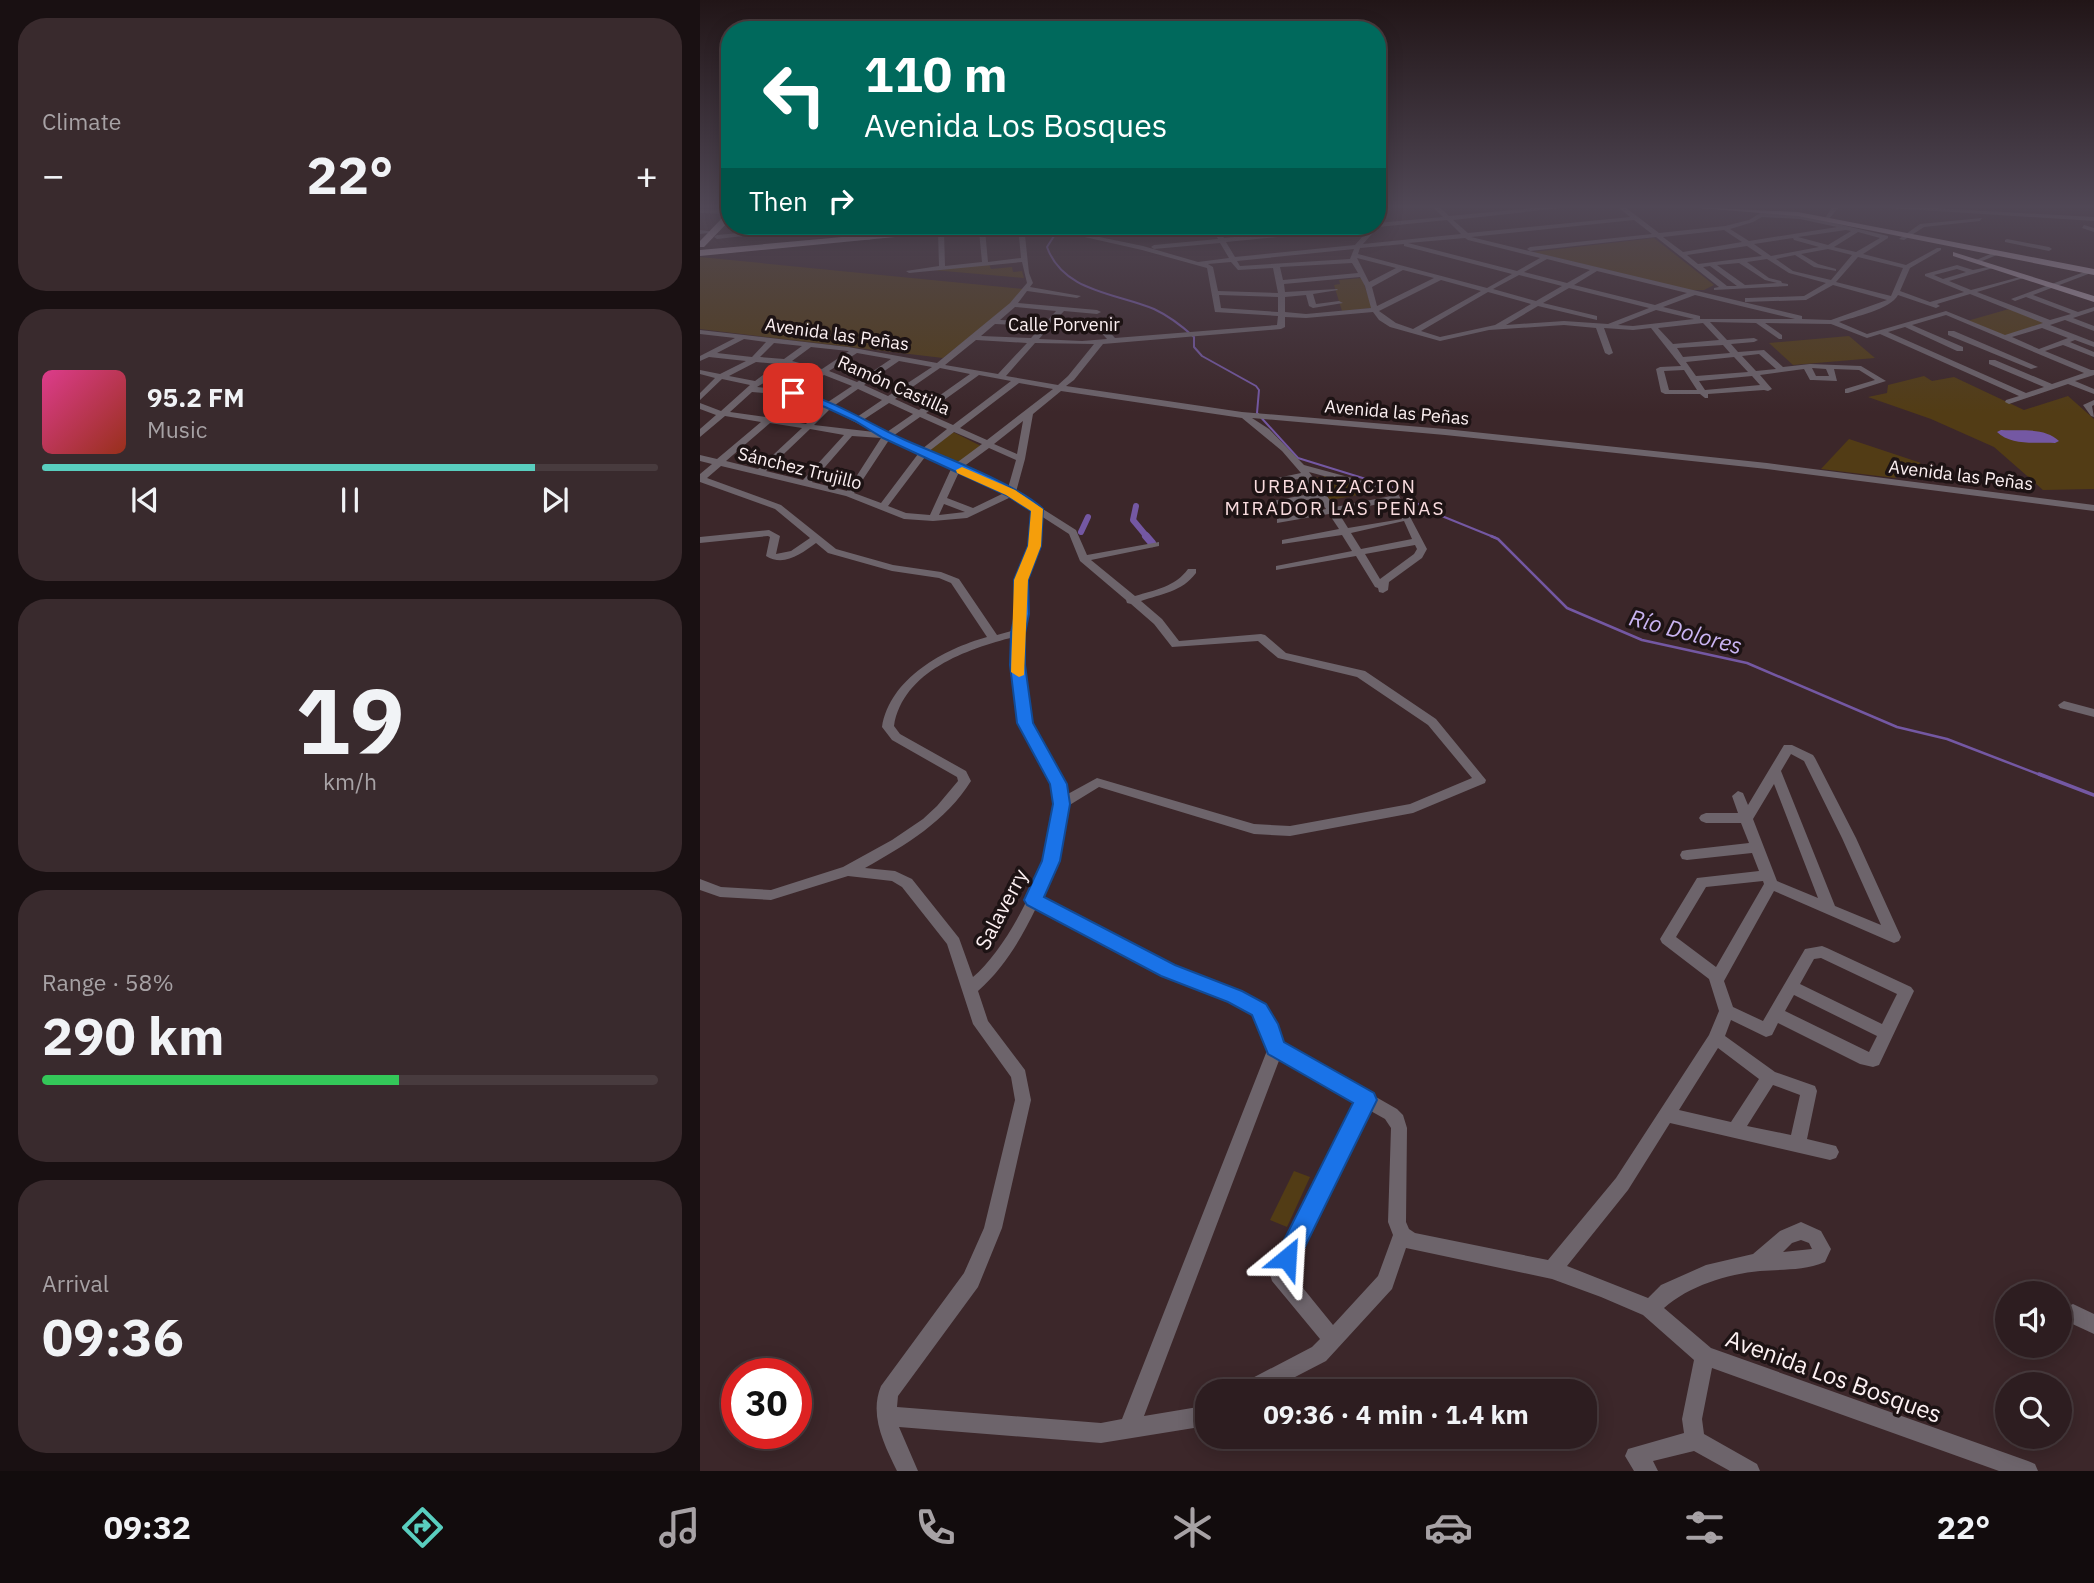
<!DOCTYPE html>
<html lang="en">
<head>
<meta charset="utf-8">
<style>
	body { margin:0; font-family:"IBM Plex Sans",sans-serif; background:#392a2d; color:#f1f3f6; height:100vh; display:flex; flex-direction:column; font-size:26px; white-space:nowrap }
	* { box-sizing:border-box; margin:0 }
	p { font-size:23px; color:#a7a2a5 }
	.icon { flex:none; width:38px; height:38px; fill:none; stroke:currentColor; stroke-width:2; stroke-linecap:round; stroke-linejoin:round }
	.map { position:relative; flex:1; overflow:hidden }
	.details { display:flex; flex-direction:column; gap:18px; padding:18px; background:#191012; width:700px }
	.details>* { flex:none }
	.top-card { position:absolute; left:21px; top:21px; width:665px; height:214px; border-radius:28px; box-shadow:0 4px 18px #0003,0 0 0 2px #483b3e; background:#00695c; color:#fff; overflow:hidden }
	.fabs { position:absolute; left:1295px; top:1281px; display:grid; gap:14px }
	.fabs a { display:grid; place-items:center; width:77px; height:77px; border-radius:50%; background:#2d1d20; box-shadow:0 4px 18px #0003,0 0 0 2px #483b3e; font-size:35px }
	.speed { position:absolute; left:21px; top:1358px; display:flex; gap:14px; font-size:35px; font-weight:700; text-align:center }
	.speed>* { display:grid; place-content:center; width:91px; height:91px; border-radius:50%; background:#2d1d20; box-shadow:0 4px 18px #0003,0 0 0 2px #483b3e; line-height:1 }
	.speed .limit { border:10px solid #d22; background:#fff; color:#111 }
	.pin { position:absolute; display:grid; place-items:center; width:60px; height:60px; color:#fff; margin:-30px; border-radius:14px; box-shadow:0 4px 10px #0006 }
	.me { position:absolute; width:77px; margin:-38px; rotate:27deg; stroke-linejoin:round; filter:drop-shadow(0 0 5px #0008) }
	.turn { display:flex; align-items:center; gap:24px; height:147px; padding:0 28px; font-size:32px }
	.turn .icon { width:91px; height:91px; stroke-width:2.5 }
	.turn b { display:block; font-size:49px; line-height:60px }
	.then { display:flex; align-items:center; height:66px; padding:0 28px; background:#0003; gap:14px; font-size:26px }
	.big { font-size:52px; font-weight:700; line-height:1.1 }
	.details .card { flex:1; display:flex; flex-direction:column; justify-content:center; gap:10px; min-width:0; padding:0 24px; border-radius:28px; background:#392a2d }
	.details .dial { align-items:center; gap:0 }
	.dial b { font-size:91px; line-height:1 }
	.song { display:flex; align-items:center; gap:21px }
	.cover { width:84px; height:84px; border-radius:10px; background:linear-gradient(135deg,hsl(330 70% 55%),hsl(10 70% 35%)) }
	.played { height:7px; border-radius:4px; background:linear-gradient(90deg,#59cebf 80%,#483b3e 80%) }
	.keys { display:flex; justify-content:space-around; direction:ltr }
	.heat { display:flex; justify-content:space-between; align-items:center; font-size:38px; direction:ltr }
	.charge { height:10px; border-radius:5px; background:linear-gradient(90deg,#34c759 58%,#483b3e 0) }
	.trip { position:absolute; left:495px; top:1379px; width:402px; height:70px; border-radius:28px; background:#2d1d20; box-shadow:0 4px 18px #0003,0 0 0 2px #483b3e; font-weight:700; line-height:70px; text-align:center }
	.dock { display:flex; height:112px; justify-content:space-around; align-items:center; background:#120c0d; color:#a7a2a5 }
	.dock .icon { width:49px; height:49px }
	.dock .selected { color:#59cebf }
	.dock b { font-size:32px; color:#f1f3f6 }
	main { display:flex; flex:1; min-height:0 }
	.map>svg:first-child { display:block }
</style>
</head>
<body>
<main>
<section class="details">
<div class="card"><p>Climate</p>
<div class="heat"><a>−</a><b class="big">22°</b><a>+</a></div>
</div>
<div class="card">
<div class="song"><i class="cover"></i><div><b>95.2 FM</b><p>Music</p></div></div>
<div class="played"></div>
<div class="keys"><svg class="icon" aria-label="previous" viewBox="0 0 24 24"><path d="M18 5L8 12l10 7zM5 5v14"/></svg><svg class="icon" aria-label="pause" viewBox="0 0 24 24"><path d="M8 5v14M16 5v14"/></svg><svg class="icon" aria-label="next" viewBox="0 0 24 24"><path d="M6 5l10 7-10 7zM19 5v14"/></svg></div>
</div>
<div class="card dial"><b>19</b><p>km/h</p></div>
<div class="card"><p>Range · 58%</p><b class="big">290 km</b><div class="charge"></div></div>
<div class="card"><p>Arrival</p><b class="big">09:36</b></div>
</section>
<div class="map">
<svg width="1394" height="1471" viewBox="0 0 1394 1471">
	<rect width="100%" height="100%" fill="#3c272a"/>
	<g fill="#523c15">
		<polygon points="954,238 1014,285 1004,290 991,290 833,252"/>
		<polygon points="0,257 323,289 307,307 243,358 0,329"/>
		<polygon points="289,264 291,269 312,267 313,272 322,271 324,278 233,270"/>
		<polygon points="662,278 672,308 642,311 634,285 640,284 639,280"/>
		<polygon points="1309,309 1344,323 1304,336 1267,321"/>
		<polygon points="1149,336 1175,358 1093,365 1069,343"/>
		<polygon points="1224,376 1232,381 1254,377 1324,410 1368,396 1394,419 1394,489 1343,490 1294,447 1231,419 1168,397 1187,393 1188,385"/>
		<polygon points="253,432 281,446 257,465 229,451"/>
		<polygon points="1149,439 1221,463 1195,478 1121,469"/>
		<polygon points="626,476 680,491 630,500 615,478"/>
		<polygon points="594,1171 610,1177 587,1227 570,1220"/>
	</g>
	<path fill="#7458a3" d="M1301,430C1319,431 1345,427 1359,441L1355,443C1337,442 1311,446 1297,432Z"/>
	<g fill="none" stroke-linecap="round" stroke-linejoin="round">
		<path stroke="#7458a3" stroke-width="2" d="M369,226L354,236L347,247C363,292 416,293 454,309C469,316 482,326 494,337V347L502,356L556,386L559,390L557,413L598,458L695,488L727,510L796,538"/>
		<polyline stroke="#7458a3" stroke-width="2.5" points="791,536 798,539 867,608 942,640 1047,663 1197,727 1247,739 1343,776"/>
		<polyline stroke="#7458a3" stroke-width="3.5" points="1339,774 1394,795"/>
		<g stroke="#7458a3" stroke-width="6">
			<polyline points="436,506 433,520 448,538"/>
			<polyline points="381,532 388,517"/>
		</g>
		<polyline stroke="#7458a3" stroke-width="8" points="446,536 452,543"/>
		<g fill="#6d646b" fill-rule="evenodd">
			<polygon points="677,207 685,207 677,210"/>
			<path d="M733,207H740L749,216L844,207H870L753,220L768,233L930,217L918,207H925L959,233L1025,226L1049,220L1065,210L1068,212L1067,213L1100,215L1188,236V238L1163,254L1206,265L1237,248H1241V250L1210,268L1200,291L1230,302L1264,292L1225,276V274L1257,265L1273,270L1293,266V268L1249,281L1271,290L1327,275V277L1277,292L1350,320L1371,314L1326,297L1315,301L1311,299L1387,271H1391V273L1333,295L1378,312L1394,307V311L1373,318L1394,326V331L1365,320L1350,325L1394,342V347L1375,340L1370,342L1394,352V357L1363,345L1345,351L1391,370H1394V375L1375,381L1394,389V394L1368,384L1309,404L1305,402L1306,400L1319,396L1180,334L1167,338L1131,324L1065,323L1082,335V339H1079L1056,323L1010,322L1027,340L1054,338L1058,340L1054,342L1031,344L1038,352L1064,350L1083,367L1110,364L1161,366L1186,381L1148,393H1145V389L1175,380L1159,370L1134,369L1137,381L1113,380H1110L1104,369L1060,375L1072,389L1068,391L1064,390L1008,394V398H1005L1000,394H965L961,392L956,369L960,367L981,366L951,328L933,330L904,328L913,353L909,355L905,353L896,328L864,325L789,330L740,341L690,327L679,320L673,312L606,318L585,317V327L581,329L403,344L374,380L366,386L542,412L745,429L1067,463L1394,505V511L1067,469L745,435L552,418L569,429L604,465L696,490L727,549L722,558L689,582L688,590L683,593L679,592L678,588L675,587L656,556L576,570V566L652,551L642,535L582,544V540L639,529L629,514L577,523V519L626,509L619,498L568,506V502L615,493L604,478L553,487V483L601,473L582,451L542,418L361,391L333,414L325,459L316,492L376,530L387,555L459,542V546L391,560L435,596C455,590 475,587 488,569H496V573C482,592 461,594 441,601L462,619L479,641L561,634L565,635L586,653L665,671L736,719L786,780L785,783L713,813L590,836L554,834L399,787L368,806C364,838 355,868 342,898L473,967L540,993L564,1005L576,1024L583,1044L697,1109L703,1115L707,1128L706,1222L709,1229L715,1233L848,1260L916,1178L1009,1035L1019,1011L1009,979L962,943L960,939L997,878L1059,871L1052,853L987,860L982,859L980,855L982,851L987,850L1049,843L1041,823H1006L1001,821L999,818L1001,815L1006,813H1038L1032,796L1038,791L1043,793L1048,805L1084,745H1092L1113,755L1115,758L1156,838L1201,937L1199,941L1194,943L1189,941L1074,891L1024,981L1033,1007L1063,1021L1105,949L1122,946L1127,948L1211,987L1214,991L1179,1065L1173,1067L1160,1064L1078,1023L1072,1035L1066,1037L1031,1020L1025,1036L1075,1072L1115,1086L1117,1091L1107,1139L1136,1146L1139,1152L1136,1158L1130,1160L970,1123L928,1190L867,1266L948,1298L961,1285L1006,1265L1053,1254L1080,1231L1101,1222L1121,1231L1131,1249L1125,1262C1103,1271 1083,1269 1060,1271C1027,1274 989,1286 964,1308L1011,1348L1328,1461L1335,1464L1338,1471H1299L1012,1368L1002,1419L1004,1434L1057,1464L1060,1471H1030L994,1451L953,1461L958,1471H934L925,1456L928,1449L984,1433L982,1419L994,1360L943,1315L901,1297L852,1279L706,1248L692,1289L626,1361L568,1391H538L541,1384L612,1347L620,1339L572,1281L570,1274L656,1102L580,1058L444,1416L498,1407L508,1403V1424L500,1427L401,1443L199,1427L218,1471H197C184,1444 169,1415 181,1386L264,1273L284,1228L315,1100L311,1077L273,1024L247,944L202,887L192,881L148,876L71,900L20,897L0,890V879L21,887L71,890L143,867L192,840L223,819L237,806L258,781L257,777L192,740L182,727C190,678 244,649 287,637L251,583L239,578L192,571L128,553L116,543C101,554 84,567 66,556L70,537L68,536L0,543V537L69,530L80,536L76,554L91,551L110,538L75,509L0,482V474L12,464L0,461V455L17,459L61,422L25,416L0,437V429L16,415L0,409V403L21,411L50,385L22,379L0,400V393L15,378L0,374V370L20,374L46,361L9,357L0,361V356L35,338L0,334V330L148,347L237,363L310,303L327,283L322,262L209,273L206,271L239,266L238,232L241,230L244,232L245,266L282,262L279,231L267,232L264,230L294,226H315L285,230L288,262L321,258L318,226H324L329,273L333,283L330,287L381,296L377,298L327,291L318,303L397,310L401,312L397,314L364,311L354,322L402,324L415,338L577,325L578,316L515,312L507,268L442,250L367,233L375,226H381L375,232L443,246L498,262L529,258L520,243L454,249L451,247L454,245L518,239L510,226H516L524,238L655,226H677V223L743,217ZM1062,217L1100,219L1137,227L1049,241L1030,229L1053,222ZM747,220L761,234L663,244L678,227ZM934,220L952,234L830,247L827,249L830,251L956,237L1019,287L1014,288V290L1088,286V284L1082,283L1081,281L1069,278L1047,262L1067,259L1089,273L1126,283L1104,296L1048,298H1045V302L1106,300L1133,285L1187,300L1131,320L1102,319V316L771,237ZM670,228L655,245L535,257L526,242ZM1024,230L1042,242L983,252L963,237ZM1146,230L1151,231L1128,245L1098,237ZM1158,232L1180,238L1156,252L1134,247ZM765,238L768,240L840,258L817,271L708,243ZM1093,238L1094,240L1119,247L1071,256L1054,244ZM704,244V246L812,274L787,288L658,254L660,248ZM1047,246L1062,256L998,264L987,255ZM654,249L650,259L540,266L537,261ZM1128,249L1152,255L1131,280L1093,271L1076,259L1095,255L1114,267L1136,271V269L1118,264L1101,254ZM1158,257L1203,268L1191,296L1136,282ZM657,258L696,268L669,282ZM847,259L890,270L867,283L824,272ZM531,262L538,270L573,268L578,293L518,291L513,267L508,264ZM652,263L658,273L583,280L580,267ZM1039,263L1065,280L1077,283L1045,285L1017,265ZM1010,266L1037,286H1027L1003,267ZM1257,269L1266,272L1243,279L1234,275ZM703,270L734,278L677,306L672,287ZM897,271L987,293L955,305L874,285ZM819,275L862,286L836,301L793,289ZM660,277L665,286L671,308L606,314L585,312V297L606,295L609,306L613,308L643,303L639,301L616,304L613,294L638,290L637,289L585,292L584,284ZM741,280L781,291L713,329L696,323L679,311ZM869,288L949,308L908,324L864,321L806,325L838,306L897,320V316L843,303ZM788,292L831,304L795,325L740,337L721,331ZM1270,294L1343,323L1305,335L1246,311L1167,334L1139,322C1154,317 1191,309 1198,295L1236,308L1240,306L1237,304ZM519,295L578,297V312L521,308ZM995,295L1095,319H1000V316L963,307ZM315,307L356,311L346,322L300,320ZM956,310L994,319L933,326L918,325ZM1246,315L1384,373L1352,384L1295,360H1289V364L1344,387L1326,393L1188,332L1205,327L1257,351H1263V347L1212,325ZM1003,323L1019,340L973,344L958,328ZM295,324L342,326L331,338L281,336ZM350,326L397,328L407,339L382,341L339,339ZM1342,328L1368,338L1339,349L1312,337ZM44,339L66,342L52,357L17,353ZM276,340L327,343L298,374L245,365ZM74,343L102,346L84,359L60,357ZM335,343L394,344L368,376L358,385L306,376ZM1023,345L1030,353L983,357L977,348ZM111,347L148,351H149L122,369L92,361ZM157,353L191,359L157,382L129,371ZM1059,354L1076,369L1056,371L1042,356ZM1034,357L1048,372L996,376L986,362ZM199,361L232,367L188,396L164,385ZM56,362L78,364L55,381L29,376ZM87,365L117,372L99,384L70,378ZM240,368L270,374L219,410L195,399ZM1112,368L1126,369L1129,376H1116ZM984,370L997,390H969L964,371ZM124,375L152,386L128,402L98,392ZM279,375L311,381L253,425L226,413ZM1052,376L1060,385L1005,390L999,381ZM65,382L92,387L93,388L90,390L57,387ZM319,383L353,389L287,440L260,428ZM158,389L182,400L157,417L135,405ZM52,392L86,395L66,417L30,412ZM94,396L123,406L106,424L74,419ZM189,403L213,414L187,432L163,420ZM130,409L174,432L114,425ZM220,417L247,429L222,449L193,436ZM323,421L317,454L294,444ZM70,423L102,428L58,469L26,461ZM110,429L144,435L103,480L66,471ZM254,432L282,444L255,464L228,452ZM152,436L181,438L147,491L112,482ZM189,440L218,454L181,503L154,493ZM289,448L316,460L308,488L263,467ZM225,457L251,469L230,515L206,513L188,506ZM21,466L146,496L204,519L233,521L267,518L311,497L332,510L330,542L315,585L317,613L315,630L297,635L259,579L241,572L193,565L136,549L81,505L7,478ZM259,472L304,493L273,508L247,498ZM609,472L690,494L691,496L635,507ZM694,501L702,519L648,528L638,512ZM244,504L265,512L239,515ZM341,516L369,534L380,561L426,600L427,603L431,604L454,624L472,647L558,641L578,658L657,677L728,725L772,778L710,804L590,826L554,824L397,778L366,795L362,777L334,730L329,712L325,683L324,652L327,613L326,585L339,546ZM704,521L712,539L661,549L651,533ZM715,545L717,549L714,554L680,579L665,554ZM314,637C310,669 311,709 325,738C333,754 348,767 352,784C365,838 314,942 273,977L259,938L212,879L195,871L165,868C206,845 246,821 271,781L266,771L200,734L194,726C203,671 267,649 314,637ZM1091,754L1104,761L1142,838L1181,925L1135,906L1081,771ZM1074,784L1118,898L1077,881L1053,819ZM1063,881L1064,884L1016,967L976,937L1006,887ZM336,908L463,975L530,1001L554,1015L561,1026L568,1048L422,1419L401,1423L197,1407L198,1396L278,1287L302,1228L331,1100L325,1070L288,1021L278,991C304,968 321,939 336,908ZM1121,958L1197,994L1182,1024L1100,984L1114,959ZM1094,995L1177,1036L1169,1052L1085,1011ZM1018,1048L1059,1079L1031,1122L979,1110ZM1073,1085L1100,1095L1091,1135L1047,1126ZM669,1110L685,1119L691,1128L688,1222L693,1235L678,1276L633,1325L590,1272ZM1101,1240L1109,1243L1112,1249L1083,1252L1092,1243Z"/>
			<polygon points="1132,207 1139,207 1128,220 1124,220"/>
			<polygon points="1173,207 1216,207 1394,217 1394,221"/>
			<polygon points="0,209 30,210 30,214 0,213"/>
			<polygon points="1282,218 1280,221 1224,227 1204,240 1199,239 1220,224"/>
			<polygon points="1384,225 1394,228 1394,232 1382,228"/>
			<polygon points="116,226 126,227 17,239 14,237 17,235"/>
			<polygon points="153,226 159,226 158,236 170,238 170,240 153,239"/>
			<polygon points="470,226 491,226 488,228 398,236 395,234 398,232"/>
			<polygon points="0,230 16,232 0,234"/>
			<polygon points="1307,239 1349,247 1352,249 1349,251 1305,242 1305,240"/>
			<polygon points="1295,252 1298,254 1297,255 1277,263 1274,261"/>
			<polygon points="1248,331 1254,331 1338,367 1331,369 1248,335"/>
			<polygon points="1394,400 1394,405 1392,406 1394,417 1391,416 1383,405"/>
			<polygon points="1364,701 1394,709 1394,717 1360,708 1358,705"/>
			<polygon points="1373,1304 1394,1314 1394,1334 1366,1321 1363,1314 1366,1307"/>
		</g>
		<g fill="#ab9aa7" fill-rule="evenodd">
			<polygon points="987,207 1098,212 1394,269 1394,275 1098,216"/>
			<polygon points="27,213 30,213 30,220 4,247 0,247 0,241"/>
			<polygon points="264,226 291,226 287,228 0,256 0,250"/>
			<polygon points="1253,252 1394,296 1394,302 1253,256"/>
		</g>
	</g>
	<linearGradient id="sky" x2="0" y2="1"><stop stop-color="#211517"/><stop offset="0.5" stop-color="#504755"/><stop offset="1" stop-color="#504755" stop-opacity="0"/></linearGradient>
	<rect width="1394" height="413" fill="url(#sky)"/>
	<path fill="#1a73e8" stroke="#114b97" stroke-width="2" d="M93,390C136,401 166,422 205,440C239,455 319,485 343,509L341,546L328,580L329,614L325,633V665L333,723L367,784L370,804L360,861L344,897L475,965L542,991L566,1004L578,1024L584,1042L674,1093L677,1100L595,1267L587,1270L578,1267L575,1258L653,1103L568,1054L552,1015L528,1002L461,976L327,905L324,900L342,861L353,804L350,784L317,723L310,665L311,633L315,614L314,580L328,546L331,511L306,495L183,438L155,421L125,407L89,395V391Z"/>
	<polygon fill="#f59e0b" points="262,467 315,490 343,509 341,546 328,580 324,675 319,677 311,672 314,580 328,546 331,511 306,495 257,473 256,470"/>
	<g text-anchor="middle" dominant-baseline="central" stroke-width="7" stroke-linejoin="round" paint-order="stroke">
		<g font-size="18" fill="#fdf1f3" stroke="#1d1314">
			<text x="364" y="324">Calle Porvenir</text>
			<text transform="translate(137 334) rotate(8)">Avenida las Peñas</text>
			<text transform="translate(194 385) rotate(24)">Ramón Castilla</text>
			<text transform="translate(697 412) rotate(5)">Avenida las Peñas</text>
			<text transform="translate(100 468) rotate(14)">Sánchez Trujillo</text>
			<text transform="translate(1261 475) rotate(7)">Avenida las Peñas</text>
		</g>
		<g font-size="19" letter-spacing="2" fill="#f9dcdf" stroke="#1d1314">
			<text x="635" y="486">URBANIZACION<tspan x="635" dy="22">MIRADOR LAS PEÑAS</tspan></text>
		</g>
		<g font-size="21" fill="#fdf1f3" stroke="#1d1314">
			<text transform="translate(301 909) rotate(-62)">Salaverry</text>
		</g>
		<g font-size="23" font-style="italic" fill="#c9b4f2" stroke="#1d1314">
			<text transform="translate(986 631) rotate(15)">Río Dolores</text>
		</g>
		<g font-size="24" fill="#fdf1f3" stroke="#1d1314">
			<text transform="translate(1134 1376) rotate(20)">Avenida Los Bosques</text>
		</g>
	</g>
</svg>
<div class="fabs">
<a><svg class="icon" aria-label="sound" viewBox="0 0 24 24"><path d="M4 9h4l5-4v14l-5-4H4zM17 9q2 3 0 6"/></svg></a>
<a><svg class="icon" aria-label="search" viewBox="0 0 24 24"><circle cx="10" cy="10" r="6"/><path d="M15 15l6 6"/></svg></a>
</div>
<div class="speed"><div class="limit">30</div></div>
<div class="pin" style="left:93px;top:393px;background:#d93025"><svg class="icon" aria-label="arrive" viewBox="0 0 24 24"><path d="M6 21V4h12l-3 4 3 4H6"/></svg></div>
<svg class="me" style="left:587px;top:1258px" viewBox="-20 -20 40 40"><path d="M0-17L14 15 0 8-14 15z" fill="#1a73e8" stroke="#fff" stroke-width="4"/></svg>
<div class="trip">09:36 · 4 min · 1.4 km</div>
<div class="top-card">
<div class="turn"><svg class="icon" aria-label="left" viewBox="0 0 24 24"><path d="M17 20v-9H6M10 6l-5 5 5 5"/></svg><div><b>110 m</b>Avenida Los Bosques</div></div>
<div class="then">Then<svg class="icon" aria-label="right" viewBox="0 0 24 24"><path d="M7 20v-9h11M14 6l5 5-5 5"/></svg></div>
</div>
</div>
</main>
<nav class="dock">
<b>09:32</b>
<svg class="icon selected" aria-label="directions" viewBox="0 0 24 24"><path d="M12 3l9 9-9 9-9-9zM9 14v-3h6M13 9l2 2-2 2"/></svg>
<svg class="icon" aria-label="music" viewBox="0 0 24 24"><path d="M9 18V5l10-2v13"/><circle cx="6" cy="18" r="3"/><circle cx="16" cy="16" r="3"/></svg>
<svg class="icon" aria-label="phone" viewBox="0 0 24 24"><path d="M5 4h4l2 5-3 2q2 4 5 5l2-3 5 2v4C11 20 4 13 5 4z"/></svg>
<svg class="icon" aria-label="climate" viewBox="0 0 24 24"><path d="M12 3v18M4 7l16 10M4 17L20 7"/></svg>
<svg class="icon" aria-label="car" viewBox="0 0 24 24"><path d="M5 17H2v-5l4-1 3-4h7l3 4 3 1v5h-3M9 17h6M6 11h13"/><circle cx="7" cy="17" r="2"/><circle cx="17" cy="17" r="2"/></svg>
<svg class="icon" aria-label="filters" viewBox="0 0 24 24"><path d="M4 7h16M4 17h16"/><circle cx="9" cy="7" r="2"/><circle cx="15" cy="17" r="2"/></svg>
<b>22°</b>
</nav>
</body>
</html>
